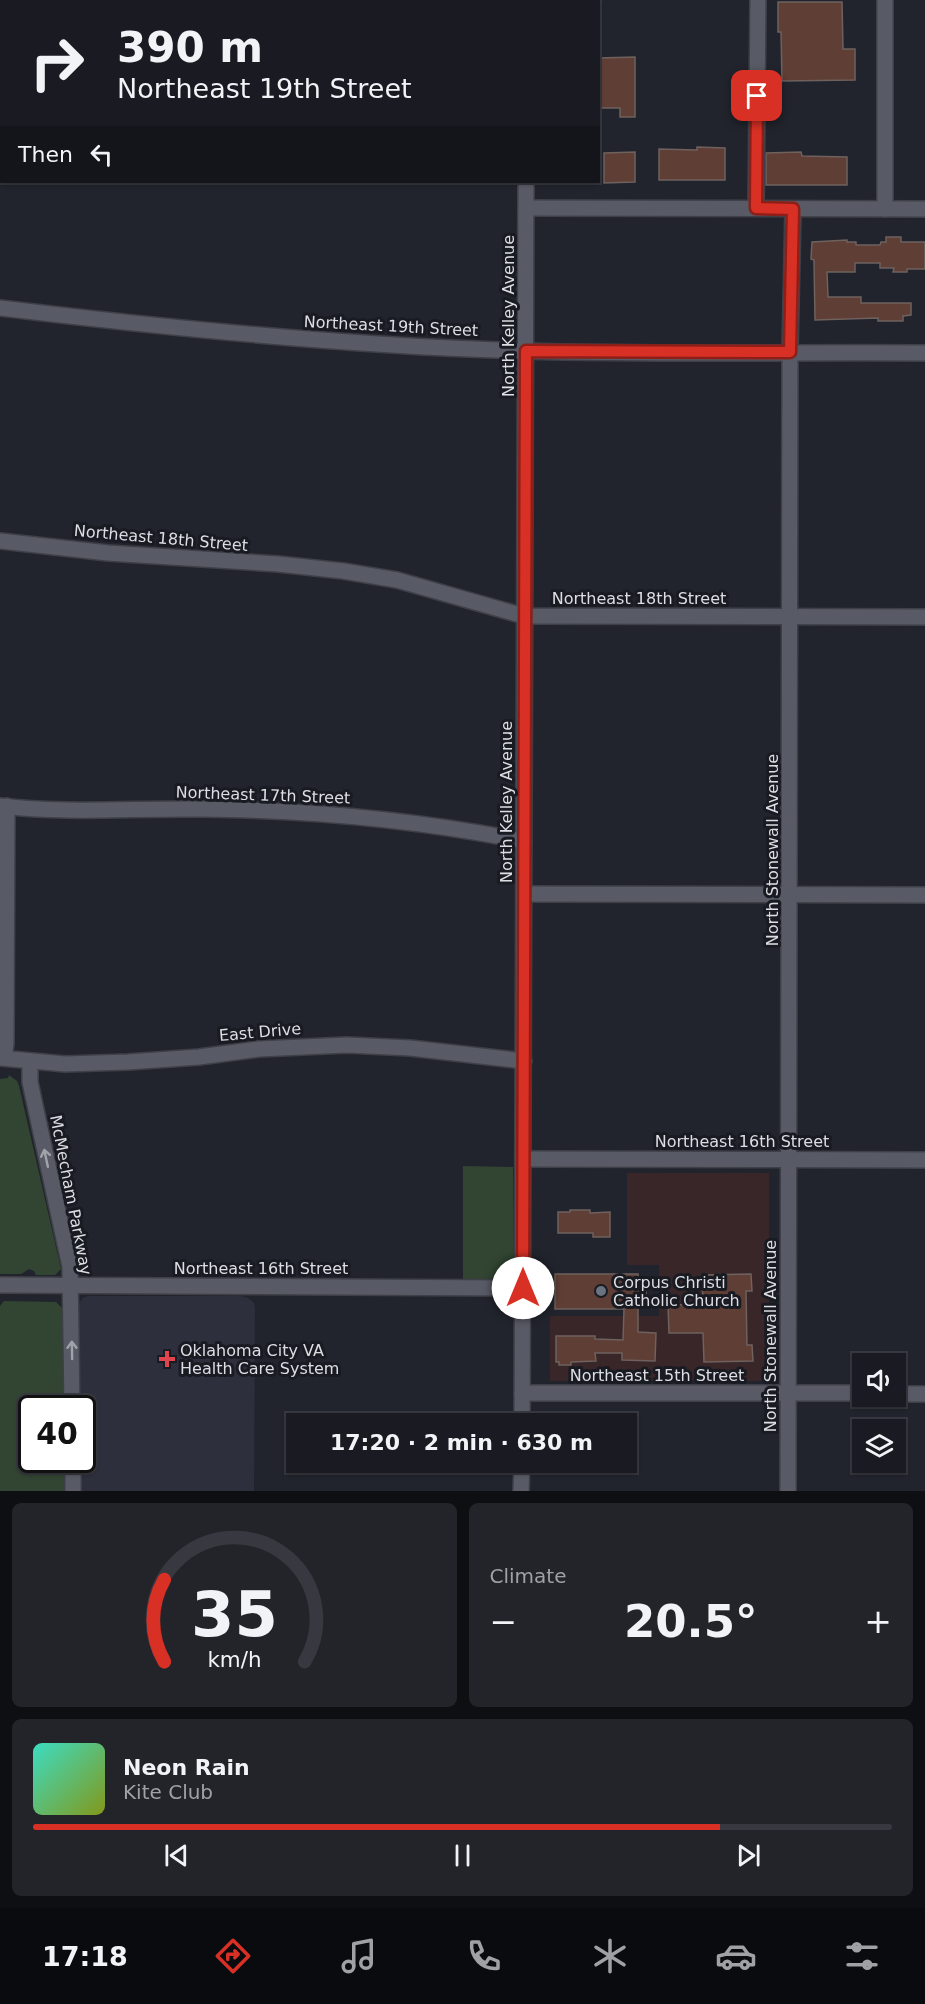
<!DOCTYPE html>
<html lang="en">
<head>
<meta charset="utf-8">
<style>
	body { margin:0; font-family:"DejaVu Sans",sans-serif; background:#23242a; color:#f1f3f6; height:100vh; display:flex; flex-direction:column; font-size:22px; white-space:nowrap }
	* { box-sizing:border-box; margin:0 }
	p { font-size:20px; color:#9fa1a5 }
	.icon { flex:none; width:33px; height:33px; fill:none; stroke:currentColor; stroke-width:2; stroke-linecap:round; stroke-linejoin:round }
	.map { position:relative; height:1491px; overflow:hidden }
	.panel { display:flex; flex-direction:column; gap:12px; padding:12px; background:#0e0f13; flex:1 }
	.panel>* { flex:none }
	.banner { position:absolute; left:0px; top:0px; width:600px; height:183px; box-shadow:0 2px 4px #0004,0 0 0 2px #383940; background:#1a1b22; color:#f1f3f6; overflow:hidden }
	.fabs { position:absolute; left:852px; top:1353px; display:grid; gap:12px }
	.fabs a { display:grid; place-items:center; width:54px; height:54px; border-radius:0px; background:#1a1b22; box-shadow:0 2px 4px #0004,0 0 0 2px #383940; font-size:30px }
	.speed { position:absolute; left:18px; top:1395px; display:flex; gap:12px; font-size:30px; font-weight:700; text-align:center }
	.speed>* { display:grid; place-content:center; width:78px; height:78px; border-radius:50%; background:#1a1b22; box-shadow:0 2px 4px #0004,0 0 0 2px #383940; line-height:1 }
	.speed .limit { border:3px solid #111; border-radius:9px; background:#fff; color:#111 }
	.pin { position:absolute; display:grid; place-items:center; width:51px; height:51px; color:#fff; margin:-26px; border-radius:12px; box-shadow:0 3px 9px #0006 }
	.me { position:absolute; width:66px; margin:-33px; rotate:0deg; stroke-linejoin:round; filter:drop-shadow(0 0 4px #0008) }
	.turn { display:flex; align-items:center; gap:21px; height:126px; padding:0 18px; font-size:27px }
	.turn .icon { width:78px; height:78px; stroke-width:2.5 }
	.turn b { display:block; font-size:42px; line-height:51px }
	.then { display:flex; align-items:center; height:57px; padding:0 18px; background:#0003; gap:12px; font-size:22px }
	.big { font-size:45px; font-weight:700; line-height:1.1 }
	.panel .widget { flex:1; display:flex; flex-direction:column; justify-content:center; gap:9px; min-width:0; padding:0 21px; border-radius:9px; background:#23242a }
	.panel .dial { align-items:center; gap:0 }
	.dial svg { height:156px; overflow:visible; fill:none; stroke:#383940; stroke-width:7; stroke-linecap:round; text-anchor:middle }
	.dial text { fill:#f1f3f6; stroke:none }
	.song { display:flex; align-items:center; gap:18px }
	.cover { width:72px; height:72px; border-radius:9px; background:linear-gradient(135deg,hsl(170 70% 55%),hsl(70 70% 35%)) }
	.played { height:6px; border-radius:3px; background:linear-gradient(90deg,#d93025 80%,#383940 80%) }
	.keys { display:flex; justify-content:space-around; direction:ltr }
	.heat { display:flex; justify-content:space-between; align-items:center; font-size:33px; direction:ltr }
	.panel .tiles { flex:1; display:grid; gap:12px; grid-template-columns:1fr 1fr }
	.widget:last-child { grid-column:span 2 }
	.trip { position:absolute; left:286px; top:1413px; width:351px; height:60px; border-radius:0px; background:#1a1b22; box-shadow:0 2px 4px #0004,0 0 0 2px #383940; font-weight:700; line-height:60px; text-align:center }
	.dock { display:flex; height:96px; justify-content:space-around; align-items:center; background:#0a0b0e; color:#9fa1a5 }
	.dock .icon { width:42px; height:42px }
	.dock .selected { color:#d93025 }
	.dock b { font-size:27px; color:#f1f3f6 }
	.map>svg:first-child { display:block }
</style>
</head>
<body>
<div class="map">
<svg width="925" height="1491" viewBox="0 0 925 1491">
	<rect width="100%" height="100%" fill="#22242d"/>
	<polygon fill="#2d2f3c" points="88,1296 241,1296 248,1298 254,1303 255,1309 254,1491 82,1491 82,1408 81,1408 78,1305 83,1298"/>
	<polygon fill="#392629" points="627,1173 769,1173 769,1381 550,1381 550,1316 659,1316 659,1265 627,1265"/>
	<g fill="#314532">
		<polygon points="9,1075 17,1081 19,1086 61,1269 55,1275 36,1275 34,1271 29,1269 21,1274 0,1274 0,1079 8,1078"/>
		<polygon points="463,1166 513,1167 514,1269 509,1277 504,1280 463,1279"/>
		<polygon points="4,1301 56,1302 62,1308 64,1408 32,1408 32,1460 65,1460 66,1491 0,1491 0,1306"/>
	</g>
	<g fill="#5f3e35" stroke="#6e615e" stroke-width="1.5">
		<polygon points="778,2 842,2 843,49 855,49 855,80 782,81 781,32 778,32"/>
		<polygon points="635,57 635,117 620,117 620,108 598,108 598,58"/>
		<polygon points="697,147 725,148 725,180 659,180 659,149 697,150"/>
		<polygon points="635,152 635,182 604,183 604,153"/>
		<polygon points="801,152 802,156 847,157 847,185 766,185 766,153"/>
		<polygon points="886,237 901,237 901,242 925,242 925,269 907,269 907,272 893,272 894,268 880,268 880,263 855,263 855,272 827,272 828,297 861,297 861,303 911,303 911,315 903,316 903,321 878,321 878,318 815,320 814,260 811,259 812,242 847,240 847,242 856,242 856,245 880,245 881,242 886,242"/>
		<polygon points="570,1210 590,1210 590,1213 610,1212 610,1237 593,1237 593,1233 558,1233 558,1212 570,1212"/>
		<polygon points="555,1274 638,1274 638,1278 646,1278 646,1304 638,1304 638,1332 656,1333 655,1361 622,1360 622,1353 595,1353 596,1361 571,1362 571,1365 559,1365 559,1362 556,1362 556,1336 595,1336 595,1339 623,1340 624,1309 555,1309"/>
		<polygon points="751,1274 752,1291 746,1291 747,1345 752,1345 753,1361 704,1362 703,1333 669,1333 668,1305 703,1304 702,1275"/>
	</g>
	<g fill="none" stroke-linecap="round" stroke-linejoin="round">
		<g stroke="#3e3f47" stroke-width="18">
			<g id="street">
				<polyline points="130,2 132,0"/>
				<polyline points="0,73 2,73"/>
				<polyline points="0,122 2,121"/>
				<polyline points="526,208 925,209"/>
				<polyline points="756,208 758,0"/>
				<polyline points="885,209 885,0"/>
				<path d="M0,308C174,329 349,346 524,351C658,355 792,352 925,353"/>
				<polyline points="0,541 108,553 278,564 343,571 397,580 524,616 925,617"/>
				<path d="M0,806C67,814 134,808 201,809C309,810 417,820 524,841"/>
				<polyline points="524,894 925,895"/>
				<polyline points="0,1058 65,1064 128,1062 199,1057 259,1049 347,1045 410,1048 524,1061"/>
				<polyline points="4,1058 6,1044 7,806"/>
				<polyline points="30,1061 30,1082 70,1267 72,1408"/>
				<polyline points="523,1159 925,1160"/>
				<polyline points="0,1285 523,1288"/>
				<polyline points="522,1393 862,1393"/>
				<polyline points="896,1394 925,1394"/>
				<polyline points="73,1460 73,1491"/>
				<polyline points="788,1491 790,352 793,209"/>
			</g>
		</g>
		<g stroke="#3e3f47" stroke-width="18">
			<g id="secondary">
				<polyline points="527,0 527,2"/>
				<polyline points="522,1424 526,182"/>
				<polyline points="521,1491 522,1462"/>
			</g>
		</g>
		<use href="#street" stroke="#585a65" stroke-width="15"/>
		<use href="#secondary" stroke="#585a65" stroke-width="15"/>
	</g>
	<defs><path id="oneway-shaft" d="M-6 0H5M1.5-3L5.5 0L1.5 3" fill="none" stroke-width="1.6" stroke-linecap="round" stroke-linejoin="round" transform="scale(1.5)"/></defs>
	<g stroke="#a1a3ab">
		<use href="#oneway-shaft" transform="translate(46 1158) rotate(-102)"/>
		<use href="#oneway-shaft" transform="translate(72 1350) rotate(-91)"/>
	</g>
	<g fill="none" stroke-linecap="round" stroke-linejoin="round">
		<g stroke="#8d1f18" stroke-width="15">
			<polyline id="route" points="523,1288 526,351 790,352 793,209 756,208 757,96"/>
		</g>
		<use href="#route" stroke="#d93025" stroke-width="10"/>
	</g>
	<circle fill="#6b7280" stroke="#191b23" stroke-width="2" cx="601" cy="1291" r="6"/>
	<path fill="#e0444e" stroke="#191b23" stroke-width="2" d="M164 1350h6v6h6v6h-6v6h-6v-6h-6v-6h6z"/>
	<g text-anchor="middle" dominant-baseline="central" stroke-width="6" stroke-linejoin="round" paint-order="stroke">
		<g font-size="16" fill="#dddee4" stroke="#191b23">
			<text transform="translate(508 316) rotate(-90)">North Kelley Avenue</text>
			<text transform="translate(391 326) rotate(3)">Northeast 19th Street</text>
			<text transform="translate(161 538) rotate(5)">Northeast 18th Street</text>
			<text x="639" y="598">Northeast 18th Street</text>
			<text transform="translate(263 795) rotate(2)">Northeast 17th Street</text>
			<text transform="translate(506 802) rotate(-90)">North Kelley Avenue</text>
			<text transform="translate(772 850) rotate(-90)">North Stonewall Avenue</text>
			<text transform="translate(260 1032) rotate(-5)">East Drive</text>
			<text x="742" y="1141">Northeast 16th Street</text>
			<text transform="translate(71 1195) rotate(79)">McMecham Parkway</text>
			<text x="261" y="1268">Northeast 16th Street</text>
			<text transform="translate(770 1336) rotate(-90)">North Stonewall Avenue</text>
			<text x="657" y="1375">Northeast 15th Street</text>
		</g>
		<g font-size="16" fill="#dddee4" stroke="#191b23" text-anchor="start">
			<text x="613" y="1282">Corpus Christi<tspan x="613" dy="18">Catholic Church</tspan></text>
			<text x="180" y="1350">Oklahoma City VA<tspan x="180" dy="18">Health Care System</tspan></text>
		</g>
	</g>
</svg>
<div class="fabs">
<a><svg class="icon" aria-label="sound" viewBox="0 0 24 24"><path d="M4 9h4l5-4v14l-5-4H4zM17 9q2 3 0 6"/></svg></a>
<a><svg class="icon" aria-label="layers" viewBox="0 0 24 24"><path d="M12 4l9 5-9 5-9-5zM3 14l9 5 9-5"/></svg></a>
</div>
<div class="speed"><div class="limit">40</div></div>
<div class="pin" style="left:757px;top:96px;background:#d93025"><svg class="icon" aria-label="arrive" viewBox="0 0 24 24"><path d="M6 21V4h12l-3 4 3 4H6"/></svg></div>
<svg class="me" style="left:523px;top:1288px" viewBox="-20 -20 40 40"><circle r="19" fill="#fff"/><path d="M0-13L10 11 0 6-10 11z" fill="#d93025"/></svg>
<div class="trip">17:20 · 2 min · 630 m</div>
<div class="banner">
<div class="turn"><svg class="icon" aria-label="right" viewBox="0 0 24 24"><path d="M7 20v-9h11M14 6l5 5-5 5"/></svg><div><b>390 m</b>Northeast 19th Street</div></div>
<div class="then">Then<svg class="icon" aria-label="left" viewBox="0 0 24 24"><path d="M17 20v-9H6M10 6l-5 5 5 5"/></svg></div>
</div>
</div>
<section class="panel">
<div class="tiles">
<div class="widget dial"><svg viewBox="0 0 100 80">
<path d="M14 69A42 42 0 1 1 86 69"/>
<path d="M14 69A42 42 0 0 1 14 27" stroke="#d93025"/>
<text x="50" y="56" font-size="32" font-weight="700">35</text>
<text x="50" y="72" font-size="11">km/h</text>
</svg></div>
<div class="widget"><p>Climate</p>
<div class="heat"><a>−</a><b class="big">20.5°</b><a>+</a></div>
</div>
<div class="widget">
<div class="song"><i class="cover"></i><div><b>Neon Rain</b><p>Kite Club</p></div></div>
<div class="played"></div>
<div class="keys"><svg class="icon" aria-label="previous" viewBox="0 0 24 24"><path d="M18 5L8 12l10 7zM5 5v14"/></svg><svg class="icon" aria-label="pause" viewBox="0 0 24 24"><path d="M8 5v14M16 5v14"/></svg><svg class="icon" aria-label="next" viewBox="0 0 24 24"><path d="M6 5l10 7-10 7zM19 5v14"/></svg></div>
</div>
</div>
</section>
<nav class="dock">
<b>17:18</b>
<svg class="icon selected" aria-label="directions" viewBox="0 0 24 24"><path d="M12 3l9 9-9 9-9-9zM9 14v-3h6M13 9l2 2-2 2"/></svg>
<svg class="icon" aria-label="music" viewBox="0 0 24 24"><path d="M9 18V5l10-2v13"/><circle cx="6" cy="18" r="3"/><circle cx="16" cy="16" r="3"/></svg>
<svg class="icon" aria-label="phone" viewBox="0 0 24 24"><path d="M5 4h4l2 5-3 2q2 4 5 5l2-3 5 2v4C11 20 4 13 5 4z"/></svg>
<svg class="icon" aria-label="climate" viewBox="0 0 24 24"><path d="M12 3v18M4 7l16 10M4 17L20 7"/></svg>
<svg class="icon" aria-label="car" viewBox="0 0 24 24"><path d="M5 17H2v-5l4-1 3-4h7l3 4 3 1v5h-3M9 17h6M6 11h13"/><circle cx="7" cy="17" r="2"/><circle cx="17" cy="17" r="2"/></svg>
<svg class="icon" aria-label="filters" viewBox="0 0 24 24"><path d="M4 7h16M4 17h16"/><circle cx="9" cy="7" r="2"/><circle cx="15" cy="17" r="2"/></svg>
</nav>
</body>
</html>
